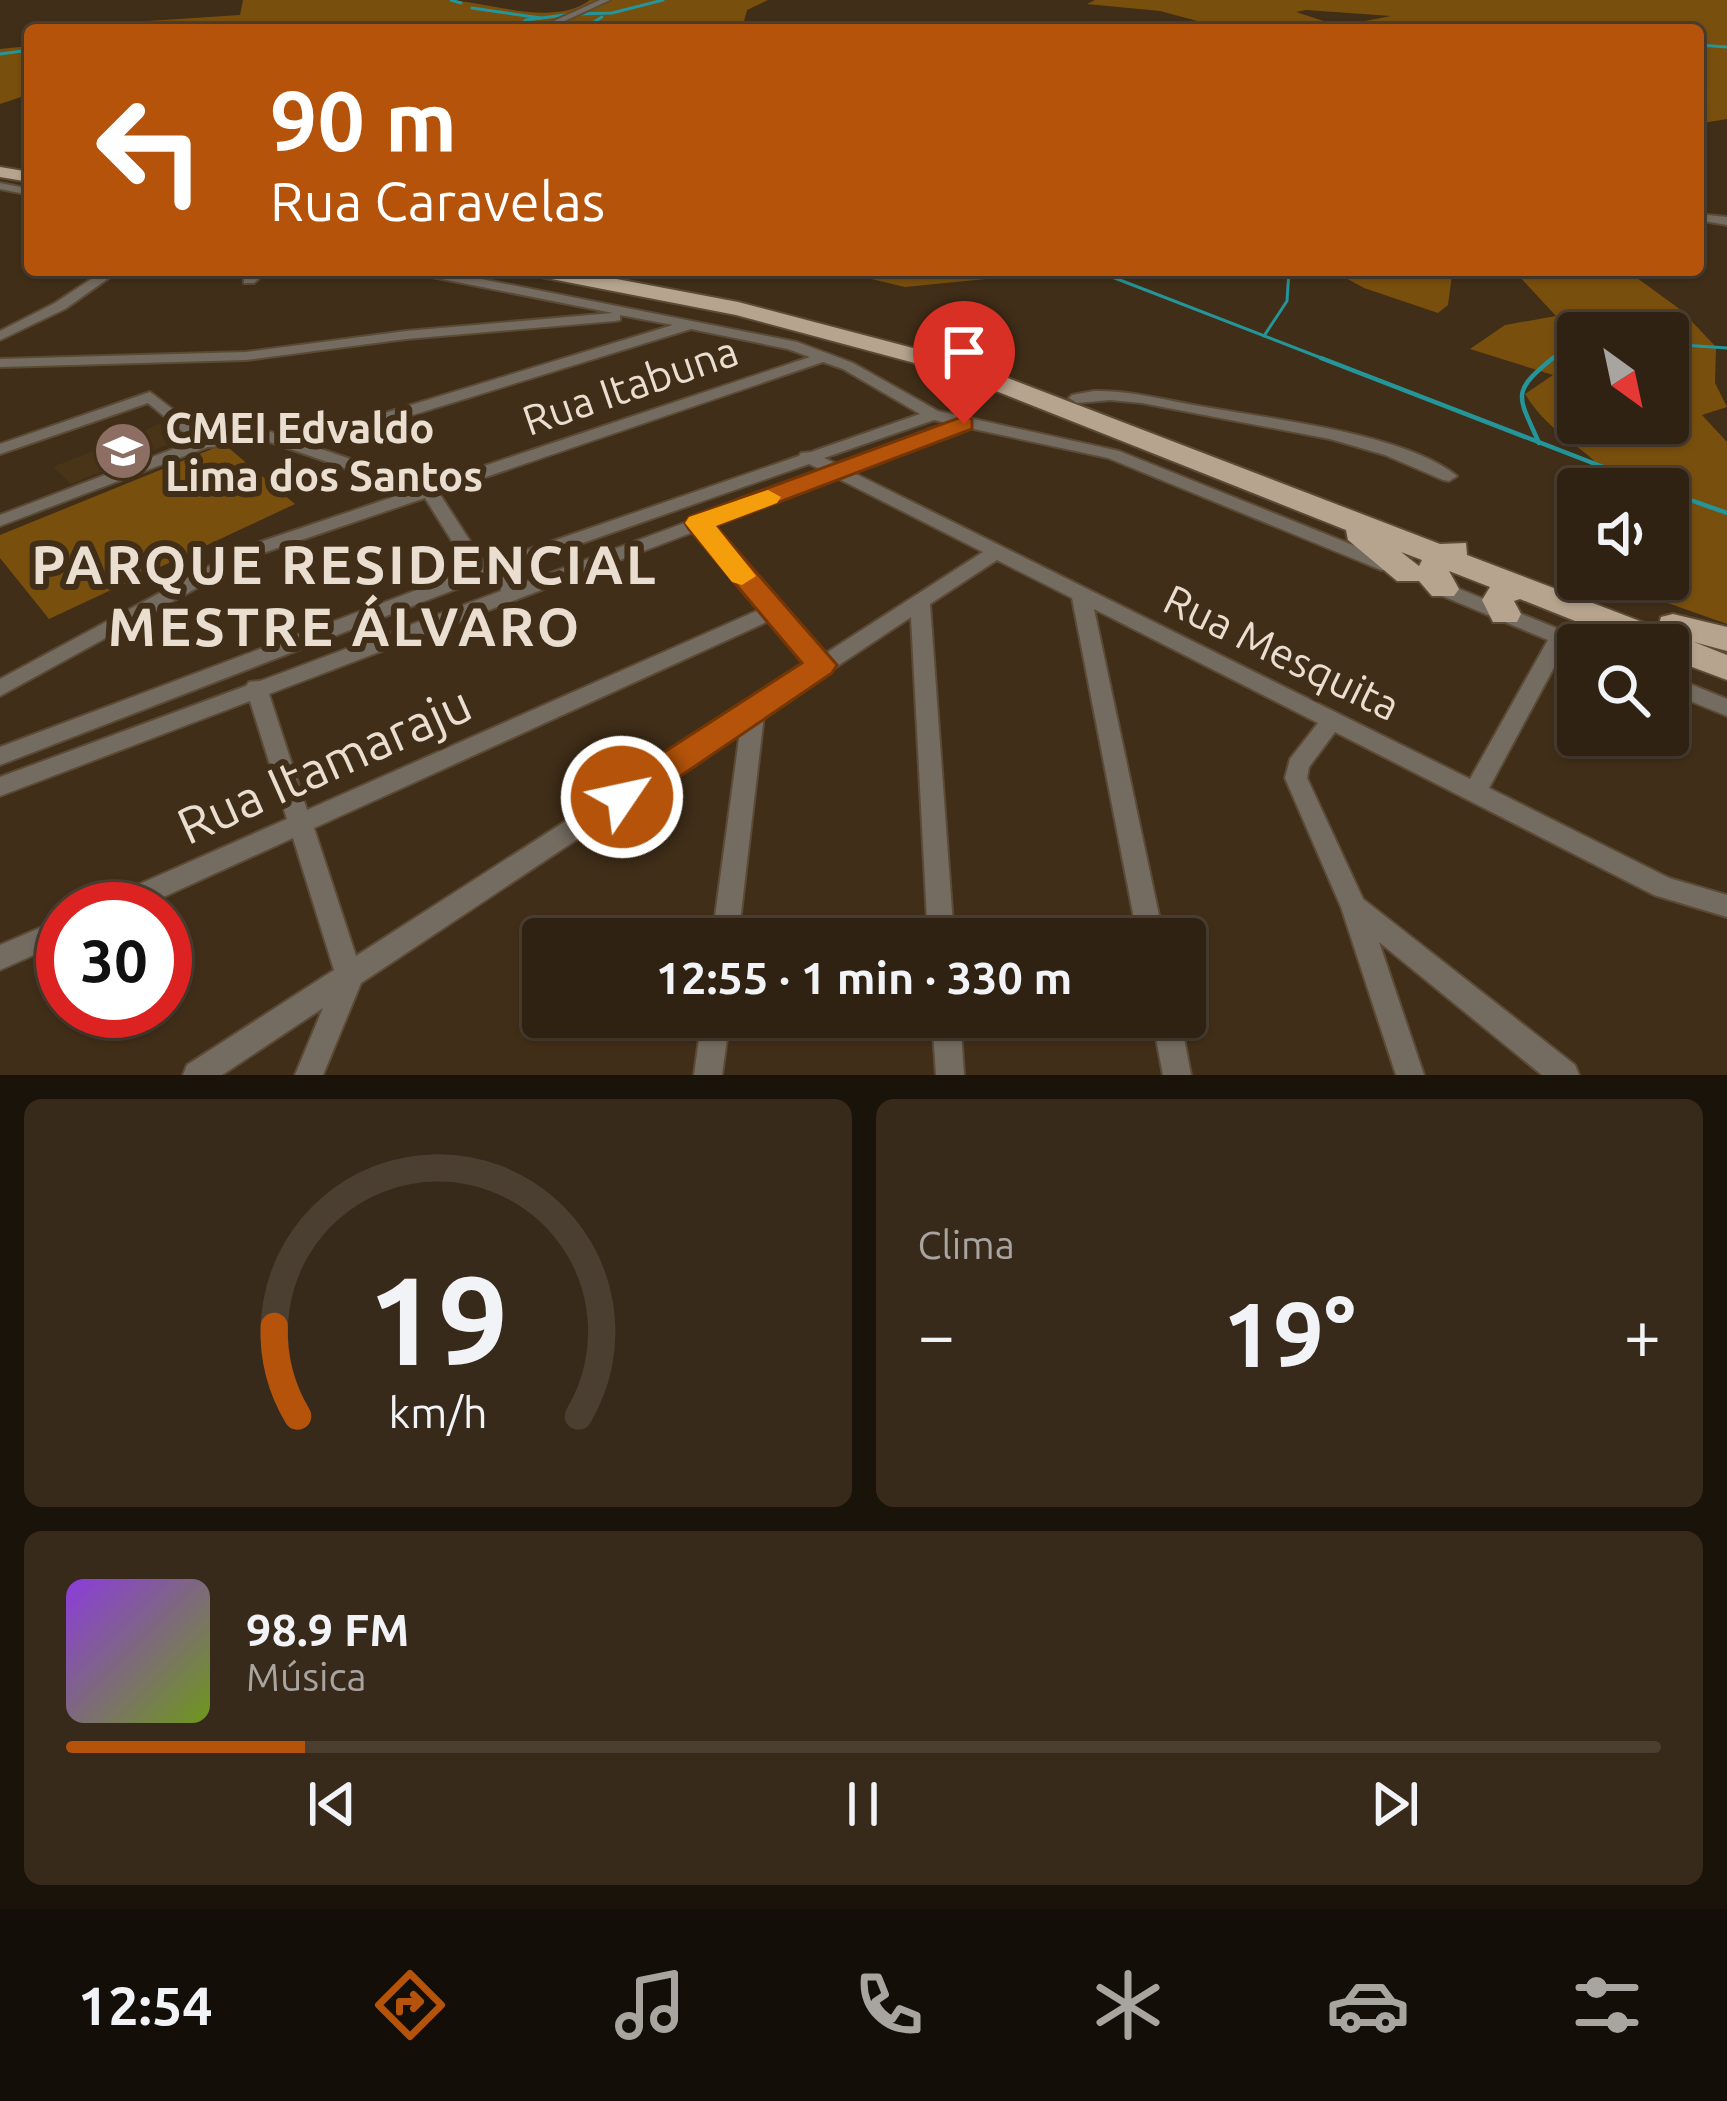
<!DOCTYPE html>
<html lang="pt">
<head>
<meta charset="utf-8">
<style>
	body { margin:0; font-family:Ubuntu,sans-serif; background:#382a1b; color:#f1f3f6; height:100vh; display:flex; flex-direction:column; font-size:45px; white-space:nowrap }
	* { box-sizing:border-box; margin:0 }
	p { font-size:39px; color:#a8a49f }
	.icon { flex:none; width:66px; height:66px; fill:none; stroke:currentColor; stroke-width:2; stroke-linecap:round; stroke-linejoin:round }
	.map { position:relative; height:1075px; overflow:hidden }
	.panel { display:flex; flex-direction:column; gap:24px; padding:24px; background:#1a130a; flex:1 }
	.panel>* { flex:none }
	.hud { position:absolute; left:24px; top:24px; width:1680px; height:252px; border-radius:12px; box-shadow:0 3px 9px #0004,0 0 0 3px #4b3f32; background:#b45309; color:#fff; overflow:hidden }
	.needle { width:78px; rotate:147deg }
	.tools { position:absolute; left:1557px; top:312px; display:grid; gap:24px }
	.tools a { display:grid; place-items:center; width:132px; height:132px; border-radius:12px; background:#302212; box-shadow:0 3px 9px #0004,0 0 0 3px #4b3f32; font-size:60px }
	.speed { position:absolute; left:36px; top:882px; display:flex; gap:24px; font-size:60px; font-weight:700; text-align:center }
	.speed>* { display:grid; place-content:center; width:156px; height:156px; border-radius:50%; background:#302212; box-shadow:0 3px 9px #0004,0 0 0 3px #4b3f32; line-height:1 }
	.speed .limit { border:18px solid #d22; background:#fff; color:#111 }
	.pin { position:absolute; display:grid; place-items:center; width:102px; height:102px; color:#fff; margin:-123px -51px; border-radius:50% 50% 50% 0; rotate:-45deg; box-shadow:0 0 12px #0007 }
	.pin .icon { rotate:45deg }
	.me { position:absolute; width:132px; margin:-66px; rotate:56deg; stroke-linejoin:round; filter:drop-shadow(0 0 9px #0008) }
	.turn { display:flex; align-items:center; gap:42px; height:252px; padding:0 48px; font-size:54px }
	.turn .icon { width:156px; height:156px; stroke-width:2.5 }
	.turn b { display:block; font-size:84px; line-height:102px }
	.big { font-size:90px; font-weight:700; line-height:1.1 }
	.panel .tile { flex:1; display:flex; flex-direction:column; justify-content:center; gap:18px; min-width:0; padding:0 42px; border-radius:18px; background:#382a1b }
	.panel .dial { align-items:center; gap:0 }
	.dial svg { height:312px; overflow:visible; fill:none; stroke:#4b3f32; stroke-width:7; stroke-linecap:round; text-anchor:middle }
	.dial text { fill:#f1f3f6; stroke:none }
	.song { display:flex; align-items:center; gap:36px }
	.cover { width:144px; height:144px; border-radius:18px; background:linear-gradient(135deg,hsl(270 70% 55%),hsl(80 70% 35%)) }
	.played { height:12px; border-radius:6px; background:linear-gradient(90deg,#b45309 15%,#4b3f32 15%) }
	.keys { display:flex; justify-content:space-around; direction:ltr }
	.heat { display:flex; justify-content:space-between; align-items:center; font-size:66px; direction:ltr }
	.panel .tiles { flex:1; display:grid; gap:24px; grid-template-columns:1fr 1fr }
	.tile:last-child { grid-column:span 2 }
	.trip { position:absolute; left:522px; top:918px; width:684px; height:120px; border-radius:12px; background:#302212; box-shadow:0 3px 9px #0004,0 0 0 3px #4b3f32; font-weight:700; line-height:120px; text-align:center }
	.tab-bar { display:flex; height:192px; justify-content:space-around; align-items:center; background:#130e07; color:#a8a49f }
	.tab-bar .icon { width:84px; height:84px }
	.tab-bar .active { color:#b45309 }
	.tab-bar b { font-size:54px; color:#f1f3f6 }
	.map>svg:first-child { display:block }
</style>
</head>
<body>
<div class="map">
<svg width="1727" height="1075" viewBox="0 0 1727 1075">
	<rect width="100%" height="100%" fill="#402e18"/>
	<polygon fill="#4a3417" points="172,419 191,435 71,484 53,467"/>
	<g fill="#794f0d" fill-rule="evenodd">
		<path d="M243,0C311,0 379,0 446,0C488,1 552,28 590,0H768L747,10L743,25L735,30H104L148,21L240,15Z"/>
		<polygon points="1095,0 1727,0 1727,119 1703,123 1706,148 1698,148 1698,30 1393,30 1360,22 1391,16 1306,10 1296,12 1351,30 1212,30 1216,26 1160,11 1087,4"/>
		<polygon points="30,46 30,94 0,104 0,49"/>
		<polygon points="778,270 981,270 986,279 905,287 863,277 803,279"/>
		<path d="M1331,270H1626L1681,310L1716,347L1715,383L1727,407L1702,415L1727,442V624L1600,579H1668V489H1618C1592,447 1553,440 1525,394L1553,375L1470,349L1505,325L1556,316L1518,275H1452L1448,305L1438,313L1364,288ZM1578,333H1668V423H1578Z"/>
		<polygon points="224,444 295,504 49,619 0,558 0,535"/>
	</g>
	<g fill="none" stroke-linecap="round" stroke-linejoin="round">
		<g stroke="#249598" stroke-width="3">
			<polyline points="451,0 461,3"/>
			<polyline points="472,8 541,18"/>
			<polyline points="577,14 612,13 663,0"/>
			<polyline points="126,30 139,30"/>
			<polyline points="514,30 526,20 572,14"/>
			<polyline points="581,30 602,17"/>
			<polyline points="1698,45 1727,47"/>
			<polyline points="0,54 30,50"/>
			<polyline points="1698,102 1706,96"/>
			<polyline points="1094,270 1329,361"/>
			<polyline points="1264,336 1287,301 1289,270"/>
			<polyline points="1668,344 1727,348"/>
			<polyline points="1549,361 1560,352 1578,348"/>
		</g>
		<g stroke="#249598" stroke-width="4.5">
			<polyline points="1321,358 1660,489"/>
			<path d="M1539,443C1518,395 1510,393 1553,358"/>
			<polyline points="1668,492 1727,513"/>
		</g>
		<g stroke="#5b4a35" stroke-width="4">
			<g id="minor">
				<polygon points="600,0 610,0 545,30 534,30"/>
				<polygon points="0,183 30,189 30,195 0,189"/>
				<polygon points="1698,214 1727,217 1727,225 1698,220"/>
				<polygon points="105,270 120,270 65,309 0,340 0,331 55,303"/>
				<polygon points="254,270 268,270 254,283 244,283 244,277"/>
				<path d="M411,270H436L797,342L853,363L938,411L1119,451L1395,562L1397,566L1395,570H1381L1108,458L969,428L852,472L1470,779L1548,640L1428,590L1426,586L1428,582H1442L1586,640L1589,645H1578V652L1565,647L1489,788L1669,878L1727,895V917L1654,895L1335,732L1309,767L1307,778L1363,899L1575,1065L1579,1075H1542L1379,942L1424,1075H1396L1341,907L1285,778L1290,759L1318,723L1094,609L1164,939H1138L1072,598L997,560L930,604L954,939H928L911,617L764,715L738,939H712L740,731L361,983L323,1075H295L323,1008L222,1075H183L187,1065L334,970L293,838L137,909H97L101,901L287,819L250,701L0,796V777L246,686L249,682L260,681L501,591L498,579L490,576L0,765V747L470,570L425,498L257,555L0,696V679L245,547L411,491L270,442L208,447L0,526V515L194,441L148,403L0,454V444L150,392L209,437L271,432L296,440L673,325L620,315V320L615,321L406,339L246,360L0,367V359L246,352L406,331L613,313L417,274ZM691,329L788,349L810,357L427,485L312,446ZM823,362L843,369L920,414L811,452L801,453L799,456L489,563L483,561L439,493ZM934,420L951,424L839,465L824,458ZM809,464L824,471L518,585L513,571L508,569ZM837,478L983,552L823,655L711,526ZM696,531L761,609L307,810L269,694ZM771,620L808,665L356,956L314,828Z"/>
				<path d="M1094,391C1132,390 1168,401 1205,407C1272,419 1406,434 1457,476L1449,481L1443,480L1385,455L1330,439L1142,403L1110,400L1077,403L1069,398L1072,395Z"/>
				<polygon points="1668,675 1727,699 1727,716 1668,692"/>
				<polygon points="63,918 63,942 0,970 0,945"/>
				<polygon points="702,1017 730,1017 722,1075 694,1075"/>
				<polygon points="932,1017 960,1017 964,1075 936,1075"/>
				<polygon points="1152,1017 1180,1017 1191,1075 1163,1075"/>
			</g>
		</g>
		<g stroke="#5b4a35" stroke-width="4">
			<g id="primary">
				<polygon points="0,167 30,172 30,182 0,177"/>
				<path d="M525,270H569L738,302L966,362L1440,544L1466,543L1467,555L1658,628L1661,617L1673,614L1727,627V651L1694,642L1727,655V680L1668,658V645H1635L1520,599L1514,601L1521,614L1517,622H1493L1482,600L1490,587L1449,571L1459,589L1454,596H1432L1419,581H1397L1348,540L1346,530L948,372L736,315L536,276ZM1401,552L1422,560L1419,566Z"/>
			</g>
		</g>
		<use href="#minor" fill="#746c61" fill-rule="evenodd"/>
		<use href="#primary" fill="#b6a48e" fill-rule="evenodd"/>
	</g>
	<polygon fill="#b45309" stroke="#753606" stroke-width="3" points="964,416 972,419 972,429 716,526 837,665 832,673 635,807 622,812 610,807 605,797 610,787 802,663 689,529 685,523 689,517"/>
	<polygon fill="#f59e0b" points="768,490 781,497 777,503 716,526 756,576 742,585 732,582 685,523 689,517"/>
	<defs>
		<g id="school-disc" transform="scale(3)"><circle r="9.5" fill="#8d6e63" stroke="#402e18"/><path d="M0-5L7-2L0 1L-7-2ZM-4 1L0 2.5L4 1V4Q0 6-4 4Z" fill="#fff"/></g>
	</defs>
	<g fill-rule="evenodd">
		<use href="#school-disc" x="123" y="451"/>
	</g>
	<g text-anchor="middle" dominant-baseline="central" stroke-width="12" stroke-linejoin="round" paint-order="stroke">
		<g font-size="42" fill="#e9ded0" stroke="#402e18">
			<text transform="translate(630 385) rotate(-19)">Rua Itabuna</text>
			<text transform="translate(1282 652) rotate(26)">Rua Mesquita</text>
		</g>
		<g font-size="42" font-weight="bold" fill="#e9ded0" stroke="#402e18" text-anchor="start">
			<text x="165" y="427">CMEI Edvaldo<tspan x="165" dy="48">Lima dos Santos</tspan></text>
		</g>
		<g font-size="51" fill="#e9ded0" stroke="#402e18">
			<text transform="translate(324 764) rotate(-24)">Rua Itamaraju</text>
		</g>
		<g font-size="54" font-weight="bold" letter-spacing="3" fill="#e9ded0" stroke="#402e18">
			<text x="345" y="564">PARQUE RESIDENCIAL<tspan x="345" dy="62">MESTRE ÁLVARO</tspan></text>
		</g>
	</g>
</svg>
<div class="tools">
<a><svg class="needle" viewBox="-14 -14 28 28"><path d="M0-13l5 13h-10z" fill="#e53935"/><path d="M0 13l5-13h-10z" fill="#a8a49f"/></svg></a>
<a><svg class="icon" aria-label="sound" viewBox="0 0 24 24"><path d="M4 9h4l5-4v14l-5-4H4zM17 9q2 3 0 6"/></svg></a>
<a><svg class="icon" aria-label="search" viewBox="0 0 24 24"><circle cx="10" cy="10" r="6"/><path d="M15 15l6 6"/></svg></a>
</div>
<div class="speed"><div class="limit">30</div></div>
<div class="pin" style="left:964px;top:424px;background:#d93025"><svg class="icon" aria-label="arrive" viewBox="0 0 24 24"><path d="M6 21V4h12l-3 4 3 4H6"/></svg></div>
<svg class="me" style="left:622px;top:797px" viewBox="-20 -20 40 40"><circle r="17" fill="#b45309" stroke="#fff" stroke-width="3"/><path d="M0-11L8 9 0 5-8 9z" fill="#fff"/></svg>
<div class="trip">12:55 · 1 min · 330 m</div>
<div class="hud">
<div class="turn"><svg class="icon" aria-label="left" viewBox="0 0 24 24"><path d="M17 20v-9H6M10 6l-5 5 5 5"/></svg><div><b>90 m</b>Rua Caravelas</div></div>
</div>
</div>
<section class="panel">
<div class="tiles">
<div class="tile dial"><svg viewBox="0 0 100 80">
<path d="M14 69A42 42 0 1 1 86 69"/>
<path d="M14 69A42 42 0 0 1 8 46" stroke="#b45309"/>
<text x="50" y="56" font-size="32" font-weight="700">19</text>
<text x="50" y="72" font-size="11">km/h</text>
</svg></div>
<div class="tile"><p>Clima</p>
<div class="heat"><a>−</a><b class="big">19°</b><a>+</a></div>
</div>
<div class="tile">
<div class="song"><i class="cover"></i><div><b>98.9 FM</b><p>Música</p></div></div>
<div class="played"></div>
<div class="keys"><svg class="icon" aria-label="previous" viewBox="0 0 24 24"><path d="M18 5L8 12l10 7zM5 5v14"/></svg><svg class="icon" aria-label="pause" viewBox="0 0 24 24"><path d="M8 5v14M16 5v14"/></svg><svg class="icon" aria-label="next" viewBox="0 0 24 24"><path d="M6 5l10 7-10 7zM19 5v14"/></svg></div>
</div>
</div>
</section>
<nav class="tab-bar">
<b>12:54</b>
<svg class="icon active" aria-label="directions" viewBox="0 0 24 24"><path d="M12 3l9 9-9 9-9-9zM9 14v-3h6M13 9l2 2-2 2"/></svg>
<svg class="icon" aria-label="music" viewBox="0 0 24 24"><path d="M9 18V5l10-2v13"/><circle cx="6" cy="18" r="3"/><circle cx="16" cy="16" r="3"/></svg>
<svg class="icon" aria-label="phone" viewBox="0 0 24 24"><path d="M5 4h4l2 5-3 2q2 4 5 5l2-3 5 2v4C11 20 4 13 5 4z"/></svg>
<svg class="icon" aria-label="climate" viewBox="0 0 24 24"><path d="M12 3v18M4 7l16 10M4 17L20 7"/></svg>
<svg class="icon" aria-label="car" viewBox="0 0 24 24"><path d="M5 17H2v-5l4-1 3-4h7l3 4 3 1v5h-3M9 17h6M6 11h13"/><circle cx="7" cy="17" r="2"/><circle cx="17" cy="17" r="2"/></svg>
<svg class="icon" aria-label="filters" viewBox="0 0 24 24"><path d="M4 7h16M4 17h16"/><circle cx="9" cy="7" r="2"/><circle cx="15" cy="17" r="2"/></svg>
</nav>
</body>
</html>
